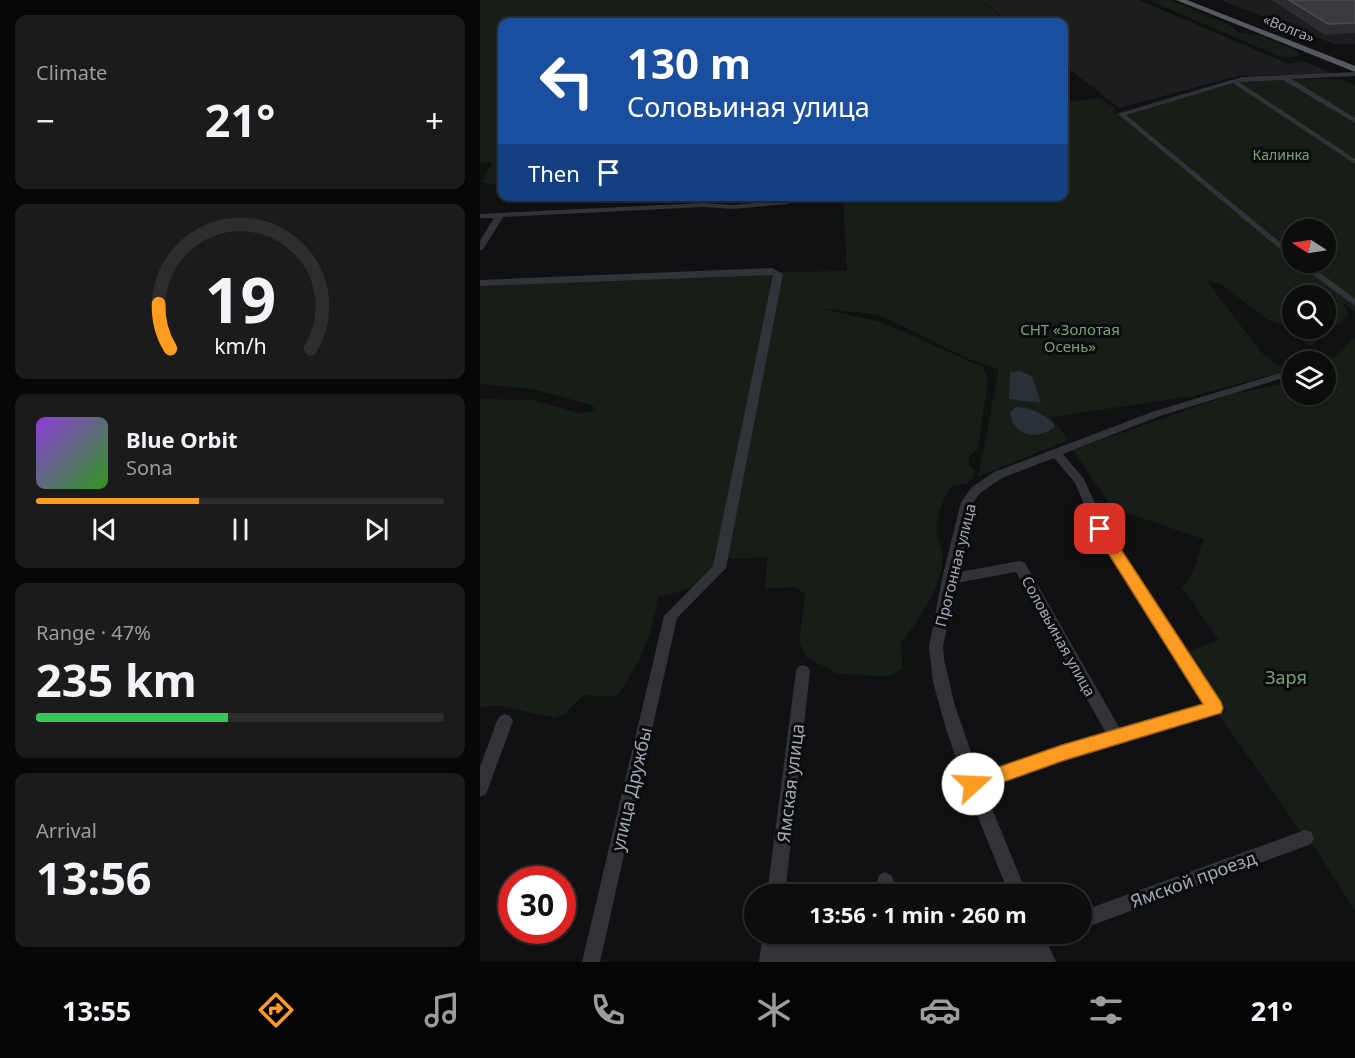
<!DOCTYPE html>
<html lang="en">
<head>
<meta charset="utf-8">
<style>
	body { margin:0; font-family:"Noto Sans",sans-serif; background:#1b1b1c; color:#f1f3f6; height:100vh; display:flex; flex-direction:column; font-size:22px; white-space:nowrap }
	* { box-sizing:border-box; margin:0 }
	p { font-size:20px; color:#9a9c9e }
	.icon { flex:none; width:33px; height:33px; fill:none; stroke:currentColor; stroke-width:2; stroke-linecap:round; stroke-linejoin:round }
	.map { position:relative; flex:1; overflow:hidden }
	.drawer { display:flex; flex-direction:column; gap:15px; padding:15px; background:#070708; width:480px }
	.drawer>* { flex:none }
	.top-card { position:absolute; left:18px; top:18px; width:570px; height:183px; border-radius:12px; box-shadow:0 2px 4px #0004,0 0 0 2px #2d2d2e; background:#1a4fa0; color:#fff; overflow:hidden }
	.needle { width:39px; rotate:282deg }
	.buttons { position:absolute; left:802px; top:219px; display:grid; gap:12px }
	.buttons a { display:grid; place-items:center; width:54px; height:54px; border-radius:50%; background:#0d0d0e; box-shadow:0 2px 4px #0004,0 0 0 2px #2d2d2e; font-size:30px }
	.speed { position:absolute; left:18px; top:866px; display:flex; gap:12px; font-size:30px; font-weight:700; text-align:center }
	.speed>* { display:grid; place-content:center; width:78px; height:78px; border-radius:50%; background:#0d0d0e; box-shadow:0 2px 4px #0004,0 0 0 2px #2d2d2e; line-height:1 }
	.speed .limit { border:9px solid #d22; background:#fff; color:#111 }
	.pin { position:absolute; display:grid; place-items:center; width:51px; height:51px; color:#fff; margin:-26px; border-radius:12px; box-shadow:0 3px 9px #0006 }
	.me { position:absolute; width:66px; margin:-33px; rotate:70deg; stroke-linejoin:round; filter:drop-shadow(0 0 4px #0008) }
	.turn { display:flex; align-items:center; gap:21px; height:126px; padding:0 30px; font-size:27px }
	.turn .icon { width:78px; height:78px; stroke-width:2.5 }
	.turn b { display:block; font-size:42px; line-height:51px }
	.then { display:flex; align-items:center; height:57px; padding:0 30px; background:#0003; gap:12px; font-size:22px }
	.big { font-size:45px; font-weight:700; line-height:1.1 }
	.drawer .widget { flex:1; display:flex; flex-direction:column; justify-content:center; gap:9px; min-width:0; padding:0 21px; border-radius:12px; background:#1b1b1c }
	.drawer .dial { align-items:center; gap:0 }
	.dial svg { height:156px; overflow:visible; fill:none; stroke:#2d2d2e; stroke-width:7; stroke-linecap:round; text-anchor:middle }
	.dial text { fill:#f1f3f6; stroke:none }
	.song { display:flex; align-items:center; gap:18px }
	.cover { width:72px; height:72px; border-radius:9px; background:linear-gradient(135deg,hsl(270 70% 55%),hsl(110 70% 35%)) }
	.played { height:6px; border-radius:3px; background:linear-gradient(90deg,#fc9b20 40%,#2d2d2e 40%) }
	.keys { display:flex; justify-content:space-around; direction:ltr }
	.heat { display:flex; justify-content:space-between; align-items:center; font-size:33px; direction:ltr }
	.charge { height:9px; border-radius:4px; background:linear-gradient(90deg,#34c759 47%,#2d2d2e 0) }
	.trip { position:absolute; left:264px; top:884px; width:348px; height:60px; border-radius:30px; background:#0d0d0e; box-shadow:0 2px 4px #0004,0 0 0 2px #2d2d2e; font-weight:700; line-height:60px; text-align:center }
	.menu { display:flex; height:96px; justify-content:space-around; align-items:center; background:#050506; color:#9a9c9e }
	.menu .icon { width:42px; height:42px }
	.menu .current { color:#fc9b20 }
	.menu b { font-size:27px; color:#f1f3f6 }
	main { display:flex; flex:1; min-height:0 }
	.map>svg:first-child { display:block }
</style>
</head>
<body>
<main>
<section class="drawer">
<div class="widget"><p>Climate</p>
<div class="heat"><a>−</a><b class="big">21°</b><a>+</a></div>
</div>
<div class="widget dial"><svg viewBox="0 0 100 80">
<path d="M14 69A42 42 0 1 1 86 69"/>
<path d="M14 69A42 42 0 0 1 8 46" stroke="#fc9b20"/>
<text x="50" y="56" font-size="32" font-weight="700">19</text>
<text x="50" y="72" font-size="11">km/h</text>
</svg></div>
<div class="widget">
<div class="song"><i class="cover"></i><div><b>Blue Orbit</b><p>Sona</p></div></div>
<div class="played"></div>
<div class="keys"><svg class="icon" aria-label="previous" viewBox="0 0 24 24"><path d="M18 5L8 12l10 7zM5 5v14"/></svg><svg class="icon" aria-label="pause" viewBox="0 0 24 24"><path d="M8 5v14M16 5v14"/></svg><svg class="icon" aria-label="next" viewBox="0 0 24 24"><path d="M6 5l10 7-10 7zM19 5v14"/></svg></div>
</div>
<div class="widget"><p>Range · 47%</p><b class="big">235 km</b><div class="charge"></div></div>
<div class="widget"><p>Arrival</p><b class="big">13:56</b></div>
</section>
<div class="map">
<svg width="875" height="962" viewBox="0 0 875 962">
	<rect width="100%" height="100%" fill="#111113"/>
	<g fill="#1d1d20">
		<polygon points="501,0 659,0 809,64 823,61 854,74 758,76 639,108 584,65 584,22 530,22"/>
		<polygon points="740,0 875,0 875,44 854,44"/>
	</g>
	<g fill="#171d17" fill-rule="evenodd">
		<polygon points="0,0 500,0 528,22 22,22 22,187 2,182 12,163 0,162"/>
		<polygon points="668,0 690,0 752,26 758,32 779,35 820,53 818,56 809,58 796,55"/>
		<path d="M847,79L864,80L875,85V312L863,303L869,315L830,346L797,322L788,320L742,285L726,280L781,352L806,371L714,396L571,417L588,440L498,477L519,369L489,359L399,315L339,308L401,322L503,367L508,380L498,448L489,457V465L495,471L494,477L488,483L471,487C462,502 453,521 458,539C460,546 463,550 463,557C463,586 438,621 421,643L423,668L408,677L356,673L326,657L319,642L325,594L316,587L285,589L287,557L245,559L301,272L367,271L363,197L584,196V102L620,98L635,108L634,114L636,115L635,113L750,80ZM813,230H846V262H813ZM839,284L856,297L846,296V328H813V296L829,295L839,287Z"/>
		<path d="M295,274L236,567C228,574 221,583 210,588C200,593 188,593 178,597C173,632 160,666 138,694L129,697L104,695L83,715L74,718L17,705L0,708V399L53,400L99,413L116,411L112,405L53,389L0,384V284Z"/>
		<polygon points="875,337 875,911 835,848 821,832 739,715 747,712 709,651 739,640 702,588 714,571 723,539 632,508 593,450 752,394 813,382 813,394 846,394 846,362 857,356"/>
	</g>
	<g fill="#273137">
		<polygon points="540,371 552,376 561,403 529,399 530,372"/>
		<path d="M535,407C551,408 563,413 574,424V428C555,440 534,437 530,413Z"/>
	</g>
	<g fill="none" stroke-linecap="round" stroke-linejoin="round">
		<g fill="#323338" fill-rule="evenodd">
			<polygon points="875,72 875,76 812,79 875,118 875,123 803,80 759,82 875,159 875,164 753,83 646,115 813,253 813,260 638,114 762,77"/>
			<polygon points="305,200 309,202 308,204 253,209 223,207 23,217 4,248 0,251 0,241 14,218 0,218 0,214 223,203 253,205"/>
			<polygon points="816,262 826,262 875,299 875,306"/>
			<polygon points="292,268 303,274 246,568 197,618 120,962 102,962 184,616 233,566 293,275 0,286 0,280"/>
			<polygon points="828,356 833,359 831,362 821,362 824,357"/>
			<path d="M813,369V375L680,416L583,454L604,479L626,528L742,707L739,712L734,713L582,760L504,789L547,894H529L485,785L466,729L453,682L449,647L462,579L481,502L492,487L514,472L672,412ZM574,458L595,483L616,532L724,704L640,729L545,563L540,561L479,572L493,503L500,493L522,478ZM536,572L626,733L582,746L499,775L475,706L464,659L463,647L476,583Z"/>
			<polygon points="323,665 328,667 330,671 305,894 287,894 316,671 318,667"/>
			<polygon points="25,714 30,716 33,721 8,789 6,794 0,797 0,767 17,721 20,716"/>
			<polygon points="825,830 831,832 834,838 831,844 602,929 602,911"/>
			<polygon points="405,872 411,875 414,881 413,894 395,894 399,875"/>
			<polygon points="283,933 301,933 300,943 394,943 394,933 412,933 412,943 548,943 544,933 563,933 576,962 279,962"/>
		</g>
		<polygon fill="#565a60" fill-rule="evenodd" points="696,0 707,0 875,66 875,72"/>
	</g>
	<polygon fill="#2d2d31" points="792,0 875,0 875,33 845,35"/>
	<polygon fill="#393b3f" stroke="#4a4c51" stroke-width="1.5" points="809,0 875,0 875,23 848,24"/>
	<polygon fill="#fc9b20" stroke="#a46515" stroke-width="1.5" points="620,524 625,525 741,702 743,708 741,713 582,761 493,793 487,791 484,784 487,778 493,776 582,745 723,704 613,529"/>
	<g text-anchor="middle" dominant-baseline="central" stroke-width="6" stroke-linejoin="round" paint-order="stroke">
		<g font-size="14" fill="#a1a9b4" stroke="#0c0c0e">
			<text transform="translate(809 28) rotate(22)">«Волга»</text>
		</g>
		<g font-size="14" fill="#79a177" stroke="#0c0c0e">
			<text x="801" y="154">Калинка</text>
		</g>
		<g font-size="15" fill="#79a177" stroke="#0c0c0e">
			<text x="590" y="329">СНТ «Золотая<tspan x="590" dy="17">Осень»</tspan></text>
		</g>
		<g font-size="15" fill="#a1a9b4" stroke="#0c0c0e">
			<text transform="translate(475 565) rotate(-76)">Прогонная улица</text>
			<text transform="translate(579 636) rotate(61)">Соловьиная улица</text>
		</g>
		<g font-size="18" fill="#79a177" stroke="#0c0c0e">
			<text x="806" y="677">Заря</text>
		</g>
		<g font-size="18" fill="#a1a9b4" stroke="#0c0c0e">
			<text transform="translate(310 783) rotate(-83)">Ямская улица</text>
			<text transform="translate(151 789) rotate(-77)">улица Дружбы</text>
			<text transform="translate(713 879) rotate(-20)">Ямской проезд</text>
		</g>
	</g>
</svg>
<div class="buttons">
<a><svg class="needle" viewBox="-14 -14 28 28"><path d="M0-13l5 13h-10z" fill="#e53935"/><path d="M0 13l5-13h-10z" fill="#9a9c9e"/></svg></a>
<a><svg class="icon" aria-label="search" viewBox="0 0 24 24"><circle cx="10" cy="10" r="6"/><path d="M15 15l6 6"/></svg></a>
<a><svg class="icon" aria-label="layers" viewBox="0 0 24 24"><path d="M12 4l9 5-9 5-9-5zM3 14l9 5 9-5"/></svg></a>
</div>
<div class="speed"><div class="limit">30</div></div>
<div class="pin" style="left:620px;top:529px;background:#d93025"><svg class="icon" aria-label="arrive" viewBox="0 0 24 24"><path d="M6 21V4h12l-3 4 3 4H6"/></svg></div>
<svg class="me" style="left:493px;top:784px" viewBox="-20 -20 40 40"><circle r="19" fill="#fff"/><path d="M0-13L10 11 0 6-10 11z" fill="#fc9b20"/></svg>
<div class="trip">13:56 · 1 min · 260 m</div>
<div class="top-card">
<div class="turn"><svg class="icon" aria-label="left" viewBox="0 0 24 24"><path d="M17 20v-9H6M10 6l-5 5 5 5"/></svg><div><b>130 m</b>Соловьиная улица</div></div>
<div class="then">Then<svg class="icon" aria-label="arrive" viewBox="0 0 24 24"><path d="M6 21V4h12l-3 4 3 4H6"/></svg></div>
</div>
</div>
</main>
<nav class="menu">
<b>13:55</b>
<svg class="icon current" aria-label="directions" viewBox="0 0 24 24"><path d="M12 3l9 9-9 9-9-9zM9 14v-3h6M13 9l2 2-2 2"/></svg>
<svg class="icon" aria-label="music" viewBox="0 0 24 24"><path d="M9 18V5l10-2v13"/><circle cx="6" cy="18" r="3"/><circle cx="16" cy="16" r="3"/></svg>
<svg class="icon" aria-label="phone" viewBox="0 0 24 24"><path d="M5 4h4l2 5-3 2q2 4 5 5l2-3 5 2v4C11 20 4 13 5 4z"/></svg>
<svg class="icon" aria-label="climate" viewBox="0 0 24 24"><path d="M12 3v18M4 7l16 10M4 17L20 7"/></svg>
<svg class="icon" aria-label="car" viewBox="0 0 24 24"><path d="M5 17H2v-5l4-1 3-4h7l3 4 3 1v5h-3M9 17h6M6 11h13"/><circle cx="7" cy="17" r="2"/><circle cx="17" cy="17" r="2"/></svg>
<svg class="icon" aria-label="filters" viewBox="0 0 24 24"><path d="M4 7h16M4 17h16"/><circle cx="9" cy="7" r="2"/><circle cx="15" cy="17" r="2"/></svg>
<b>21°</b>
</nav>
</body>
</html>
